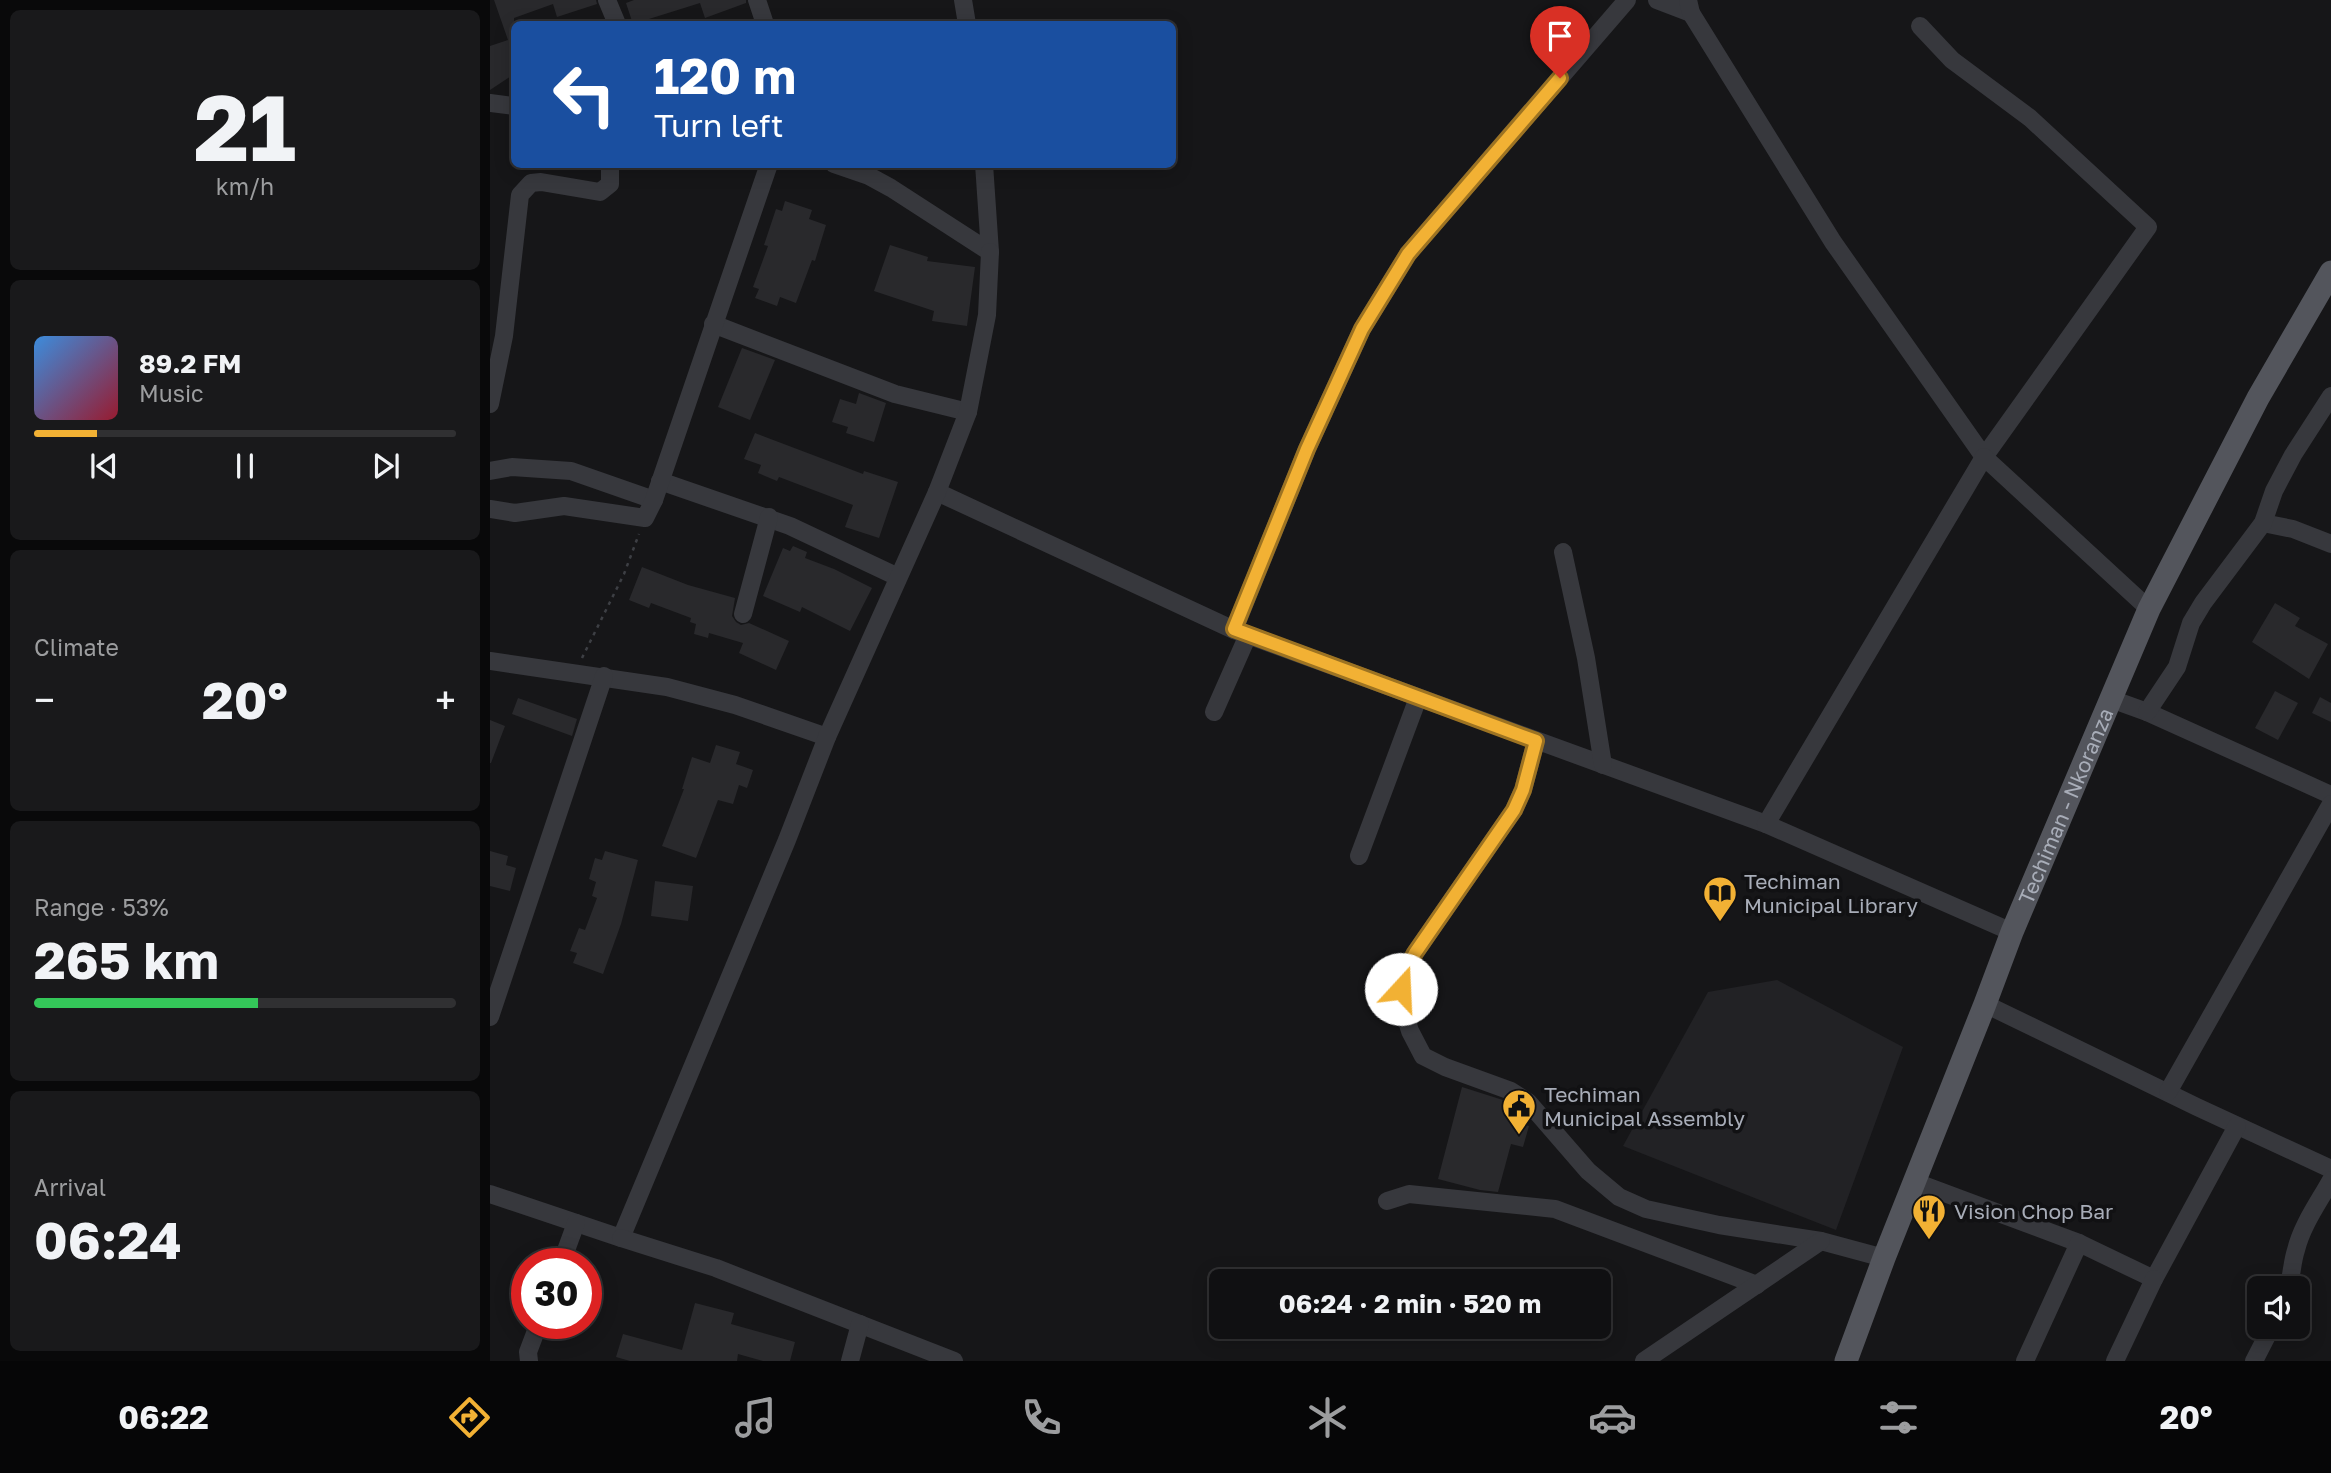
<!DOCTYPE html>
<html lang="en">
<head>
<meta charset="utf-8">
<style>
	body { margin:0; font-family:"Golos Text",sans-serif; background:#19191b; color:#f1f3f6; height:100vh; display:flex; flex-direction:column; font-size:26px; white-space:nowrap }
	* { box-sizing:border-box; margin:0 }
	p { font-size:23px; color:#9c9d9f }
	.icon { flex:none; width:38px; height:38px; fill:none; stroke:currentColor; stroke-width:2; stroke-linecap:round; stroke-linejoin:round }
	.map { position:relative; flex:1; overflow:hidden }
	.drawer { display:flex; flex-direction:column; gap:10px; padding:10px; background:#09090a; width:490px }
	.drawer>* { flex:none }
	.guide { position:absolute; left:21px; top:21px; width:665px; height:147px; border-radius:10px; box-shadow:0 4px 18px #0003,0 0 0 2px #303032; background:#1a4fa0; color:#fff; overflow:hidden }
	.buttons { position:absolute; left:1757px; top:1276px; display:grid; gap:14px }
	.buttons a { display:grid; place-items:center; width:63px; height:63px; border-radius:10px; background:#101012; box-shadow:0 4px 18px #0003,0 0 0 2px #303032; font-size:35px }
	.speed { position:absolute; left:21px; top:1248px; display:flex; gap:14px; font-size:35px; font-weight:700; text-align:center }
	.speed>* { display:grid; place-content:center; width:91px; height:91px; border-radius:50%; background:#101012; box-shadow:0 4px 18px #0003,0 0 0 2px #303032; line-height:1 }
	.speed .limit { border:10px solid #d22; background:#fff; color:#111 }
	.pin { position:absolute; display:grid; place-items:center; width:60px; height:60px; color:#fff; margin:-72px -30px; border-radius:50% 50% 50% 0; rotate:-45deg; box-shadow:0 0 7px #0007 }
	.pin .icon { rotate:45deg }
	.me { position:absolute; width:77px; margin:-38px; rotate:20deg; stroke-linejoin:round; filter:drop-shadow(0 0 5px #0008) }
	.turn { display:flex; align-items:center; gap:24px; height:147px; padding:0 28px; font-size:32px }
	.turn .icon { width:91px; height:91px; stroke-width:2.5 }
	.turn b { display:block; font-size:49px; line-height:60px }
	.big { font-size:52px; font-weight:700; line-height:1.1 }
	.drawer .tile { flex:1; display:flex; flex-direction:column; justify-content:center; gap:10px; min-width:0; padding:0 24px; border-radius:10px; background:#19191b }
	.drawer .dial { align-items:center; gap:0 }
	.dial b { font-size:91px; line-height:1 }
	.song { display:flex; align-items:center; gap:21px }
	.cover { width:84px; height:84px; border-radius:10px; background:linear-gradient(135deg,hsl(210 70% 55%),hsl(350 70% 35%)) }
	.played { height:7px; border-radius:4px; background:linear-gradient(90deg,#f2b134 15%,#303032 15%) }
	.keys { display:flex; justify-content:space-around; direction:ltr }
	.heat { display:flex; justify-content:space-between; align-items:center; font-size:38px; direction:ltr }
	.charge { height:10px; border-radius:5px; background:linear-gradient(90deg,#34c759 53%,#303032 0) }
	.trip { position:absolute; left:719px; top:1269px; width:402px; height:70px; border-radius:10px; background:#101012; box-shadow:0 4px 18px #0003,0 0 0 2px #303032; font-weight:700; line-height:70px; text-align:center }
	.tab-bar { display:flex; height:112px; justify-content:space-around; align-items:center; background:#060607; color:#9c9d9f }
	.tab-bar .icon { width:49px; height:49px }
	.tab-bar .active { color:#f2b134 }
	.tab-bar b { font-size:32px; color:#f1f3f6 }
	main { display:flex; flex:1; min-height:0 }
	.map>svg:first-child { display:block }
</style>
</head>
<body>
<main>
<section class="drawer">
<div class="tile dial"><b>21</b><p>km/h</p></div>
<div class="tile">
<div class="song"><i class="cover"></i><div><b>89.2 FM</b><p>Music</p></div></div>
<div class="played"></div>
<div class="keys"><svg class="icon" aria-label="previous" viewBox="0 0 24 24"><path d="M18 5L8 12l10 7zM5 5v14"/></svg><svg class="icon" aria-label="pause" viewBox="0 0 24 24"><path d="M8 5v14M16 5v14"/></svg><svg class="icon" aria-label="next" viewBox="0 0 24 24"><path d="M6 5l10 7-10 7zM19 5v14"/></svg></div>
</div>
<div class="tile"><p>Climate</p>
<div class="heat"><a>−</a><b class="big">20°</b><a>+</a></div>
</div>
<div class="tile"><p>Range · 53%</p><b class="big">265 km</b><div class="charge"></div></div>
<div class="tile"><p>Arrival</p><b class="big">06:24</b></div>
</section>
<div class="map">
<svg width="1841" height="1361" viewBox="0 0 1841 1361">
	<rect width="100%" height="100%" fill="#161618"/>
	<polygon fill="#222225" points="1287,980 1413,1047 1346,1230 1133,1146 1218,992"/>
	<g fill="#29292c">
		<polygon points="4,0 106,0 107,4 67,17 63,4 24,18 24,74 0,90 0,46 18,40"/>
		<polygon points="144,0 256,0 256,3 215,18 210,3 143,24 136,3"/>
		<polygon points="295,201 322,210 319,219 336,225 325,261 322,260 306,303 290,297 287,306 265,298 269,289 263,287 278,246 274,245 286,209 292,211"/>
		<polygon points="400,245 438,257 437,261 485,267 477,326 442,321 444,311 384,291"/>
		<polygon points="252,348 285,360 260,420 228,407"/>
		<polygon points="369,393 396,403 384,442 356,433 358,427 342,422 350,399 366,404"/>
		<polygon points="265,433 373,474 374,471 408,482 389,538 355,527 363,505 289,477 287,481 268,473 271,465 254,459"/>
		<polygon points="303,546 317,552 315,558 344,569 382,588 360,631 312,607 310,612 273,596 293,548 300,551"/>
		<polygon points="152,567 198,585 245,598 242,616 246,622 251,625 259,623 299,641 286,670 249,653 253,643 219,633 218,638 204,634 206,624 200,622 201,618 161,603 159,608 139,600"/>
		<polygon points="1785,603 1810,618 1805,626 1838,644 1819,679 1762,642"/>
		<polygon points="1785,691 1808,703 1788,740 1765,728"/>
		<polygon points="1830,697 1841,703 1841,722 1822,713"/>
		<polygon points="28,698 87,719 82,736 22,714"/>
		<polygon points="0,720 15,726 1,763 0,763"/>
		<polygon points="226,745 250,752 246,764 263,770 257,788 249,785 243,804 228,800 206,858 172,846 194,789 192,789 202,757 220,763"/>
		<polygon points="0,851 18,856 16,865 26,868 20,891 0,886"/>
		<polygon points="115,851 148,860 131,924 113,974 83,963 87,953 80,951 89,928 95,930 107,898 102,896 106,882 99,879 105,858 112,860"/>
		<polygon points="165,881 203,886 198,921 161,916"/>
		<polygon points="972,1087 1016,1101 1030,1110 1027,1122 1039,1126 1033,1147 1021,1144 1008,1192 990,1190 948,1179"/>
		<polygon points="205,1303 244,1313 241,1324 305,1342 300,1361 273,1361 248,1354 247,1361 140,1361 126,1357 133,1334 192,1350"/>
	</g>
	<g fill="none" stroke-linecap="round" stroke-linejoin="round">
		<polyline stroke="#3d3f44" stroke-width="2.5" stroke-dasharray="3.5 5" stroke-linecap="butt" points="92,658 134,574 149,534"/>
		<g stroke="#37383d" stroke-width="18">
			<polyline points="117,0 127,24"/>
			<polyline points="267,0 275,24"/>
			<polyline points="473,0 477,24"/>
			<polyline points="1137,0 918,254 872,329 817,449 744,630 1276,824"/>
			<polyline points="1167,0 1201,13"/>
			<polyline points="1198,0 1201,13 1343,242 1494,457 1658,227 1540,118 1462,60 1430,26"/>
			<polyline points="0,103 24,106"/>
			<polyline points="344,164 379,176 401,188 500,252 494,164"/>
			<polyline points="223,324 405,394 478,412"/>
			<polyline points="0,404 14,336 30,195 41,183 51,182 110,192 120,184 120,164"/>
			<polyline points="0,471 22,467 81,471 164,500"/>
			<polyline points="170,481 300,526 408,577"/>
			<polyline points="447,492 744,630"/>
			<polyline points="0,509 25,513 74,506 155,518 164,500 279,164"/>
			<polyline points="1773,523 1803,529 1841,544"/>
			<polyline points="1073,552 1096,658 1113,765"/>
			<polyline points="253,614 279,517"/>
			<polyline points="0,661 177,687 245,705 337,737"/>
			<polyline points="1621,699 1657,712 1841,795"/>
			<polyline points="724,712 758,635"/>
			<polyline points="1657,712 1687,667 1701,623 1713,603 1773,523 1784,491 1803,455 1841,396"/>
			<polyline points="1046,741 1033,790 1024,810 925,953 915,972 911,989 913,1008 920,1031 933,1056 955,1067 1021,1091 1038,1102 1098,1171 1129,1197 1156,1209 1229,1225 1331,1241 1394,1258"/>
			<polyline points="869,856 928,698"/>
			<polyline points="1522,932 1276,824 1494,457 1659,609"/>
			<polyline points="1495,1004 1707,1107 1841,1169"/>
			<polyline points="0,1017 114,676"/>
			<polyline points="1678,1092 1841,804"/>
			<polyline points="1425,1182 1589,1243"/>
			<polyline points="0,1194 131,1238 297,840 337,737 447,492 478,412 497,315 500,252"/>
			<polyline points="897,1201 919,1194 1065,1209 1267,1285"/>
			<polyline points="131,1238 226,1268 464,1361"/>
			<polyline points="71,1264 86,1223"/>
			<path d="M1798,1288C1802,1275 1802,1262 1806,1250C1812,1225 1829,1202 1841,1180"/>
			<polyline points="39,1361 38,1352 49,1323"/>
			<polyline points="360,1361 370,1324"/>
			<polyline points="1154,1361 1331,1241"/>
			<polyline points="1535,1361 1589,1243 1664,1279 1747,1126"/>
			<polyline points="1625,1361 1664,1279"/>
			<polyline points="1764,1361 1782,1326"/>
		</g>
		<path stroke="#53555c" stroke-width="23" id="s1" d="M1356,1361L1394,1258L1495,1004L1522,932L1659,609L1768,398L1841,272"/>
	</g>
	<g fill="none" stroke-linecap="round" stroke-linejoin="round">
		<g stroke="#9d7322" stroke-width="18">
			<polyline id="route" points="911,989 915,972 925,953 1024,810 1033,790 1046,741 744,629 817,449 872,329 918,254 1070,78"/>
		</g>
		<use href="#route" stroke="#f2b134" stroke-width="12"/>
	</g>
	<defs>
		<g id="library-pin" transform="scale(1.75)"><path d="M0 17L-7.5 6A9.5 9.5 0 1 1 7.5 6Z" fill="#f2b134" stroke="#111113"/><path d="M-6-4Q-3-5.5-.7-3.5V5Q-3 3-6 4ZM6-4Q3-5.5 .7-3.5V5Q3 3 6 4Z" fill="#111"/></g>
		<g id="civic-pin" transform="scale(1.75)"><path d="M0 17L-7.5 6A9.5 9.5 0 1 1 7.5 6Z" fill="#f2b134" stroke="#111113"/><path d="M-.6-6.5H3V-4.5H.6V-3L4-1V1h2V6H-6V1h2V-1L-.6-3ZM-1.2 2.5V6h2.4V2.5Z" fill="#111"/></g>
		<g id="restaurant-pin" transform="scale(1.75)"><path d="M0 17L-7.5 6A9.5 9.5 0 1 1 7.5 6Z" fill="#f2b134" stroke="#111113"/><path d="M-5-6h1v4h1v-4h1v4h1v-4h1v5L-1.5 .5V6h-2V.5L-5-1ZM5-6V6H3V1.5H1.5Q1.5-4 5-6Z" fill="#111"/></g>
	</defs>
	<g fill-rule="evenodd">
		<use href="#library-pin" x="1230" y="893"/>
		<use href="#civic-pin" x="1029" y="1106"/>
		<use href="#restaurant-pin" x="1439" y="1211"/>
	</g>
	<g text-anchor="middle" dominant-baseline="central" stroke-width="7" stroke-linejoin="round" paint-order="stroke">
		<g font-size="21" fill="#a8adb8" stroke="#111113">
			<text stroke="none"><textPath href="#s1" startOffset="597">Techiman - Nkoranza</textPath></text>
		</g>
		<g font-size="21" fill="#a8adb8" stroke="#111113" text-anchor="start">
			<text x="1254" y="881">Techiman<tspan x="1254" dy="24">Municipal Library</tspan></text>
			<text x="1054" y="1094">Techiman<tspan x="1054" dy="24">Municipal Assembly</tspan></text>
			<text x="1464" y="1211">Vision Chop Bar</text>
		</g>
	</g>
</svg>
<div class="buttons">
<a><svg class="icon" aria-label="sound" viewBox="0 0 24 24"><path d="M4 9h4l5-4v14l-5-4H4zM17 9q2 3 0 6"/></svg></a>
</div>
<div class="speed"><div class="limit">30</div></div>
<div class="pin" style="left:1070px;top:78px;background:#d93025"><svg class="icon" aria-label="arrive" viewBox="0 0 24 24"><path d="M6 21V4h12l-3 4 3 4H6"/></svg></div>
<svg class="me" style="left:911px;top:989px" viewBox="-20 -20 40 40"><circle r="19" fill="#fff"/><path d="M0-13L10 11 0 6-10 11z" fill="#f2b134"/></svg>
<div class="trip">06:24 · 2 min · 520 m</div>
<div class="guide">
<div class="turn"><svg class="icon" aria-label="left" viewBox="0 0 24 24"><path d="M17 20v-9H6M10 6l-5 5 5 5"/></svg><div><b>120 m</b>Turn left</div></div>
</div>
</div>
</main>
<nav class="tab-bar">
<b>06:22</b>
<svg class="icon active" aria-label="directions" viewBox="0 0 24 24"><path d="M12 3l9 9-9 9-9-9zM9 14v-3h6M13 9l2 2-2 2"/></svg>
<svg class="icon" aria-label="music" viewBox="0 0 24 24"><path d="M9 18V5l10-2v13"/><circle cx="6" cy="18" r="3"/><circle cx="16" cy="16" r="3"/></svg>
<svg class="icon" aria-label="phone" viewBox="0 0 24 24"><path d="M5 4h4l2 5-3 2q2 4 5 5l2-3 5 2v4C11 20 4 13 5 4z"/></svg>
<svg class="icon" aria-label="climate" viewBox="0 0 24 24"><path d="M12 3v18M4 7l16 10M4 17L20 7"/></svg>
<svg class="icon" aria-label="car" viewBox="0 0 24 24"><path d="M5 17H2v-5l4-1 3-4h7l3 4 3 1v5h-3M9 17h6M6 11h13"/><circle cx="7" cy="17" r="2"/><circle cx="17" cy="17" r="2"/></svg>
<svg class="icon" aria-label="filters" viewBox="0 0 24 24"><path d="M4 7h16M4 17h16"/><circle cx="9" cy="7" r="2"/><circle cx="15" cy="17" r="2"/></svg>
<b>20°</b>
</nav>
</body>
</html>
